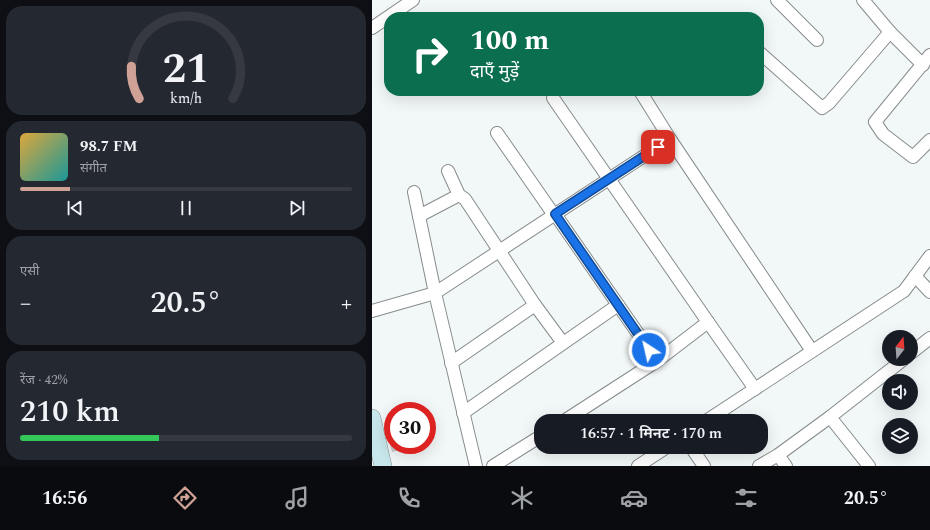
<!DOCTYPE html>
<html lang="hi">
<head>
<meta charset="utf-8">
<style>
	body { margin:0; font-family:Spectral,"Noto Sans Devanagari",serif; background:#242831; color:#f1f3f6; height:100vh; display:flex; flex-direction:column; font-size:15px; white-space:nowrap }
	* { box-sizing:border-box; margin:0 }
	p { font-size:13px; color:#9ea1a6 }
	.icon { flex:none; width:22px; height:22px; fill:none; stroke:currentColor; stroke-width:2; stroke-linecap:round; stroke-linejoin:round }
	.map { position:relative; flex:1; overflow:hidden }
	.details { display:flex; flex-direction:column; gap:6px; padding:6px; background:#0d0f14; width:372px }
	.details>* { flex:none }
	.banner { position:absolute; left:12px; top:12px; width:380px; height:84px; border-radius:16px; box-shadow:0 4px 16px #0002; background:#0b6e4f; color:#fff; overflow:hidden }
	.needle { width:26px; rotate:17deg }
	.buttons { position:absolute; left:510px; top:330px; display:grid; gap:8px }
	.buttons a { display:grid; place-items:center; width:36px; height:36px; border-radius:50%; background:#171b24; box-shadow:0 4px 16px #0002; font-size:20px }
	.speed { position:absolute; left:12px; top:402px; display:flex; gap:8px; font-size:20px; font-weight:700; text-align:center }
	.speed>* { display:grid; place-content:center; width:52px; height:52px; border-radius:50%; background:#171b24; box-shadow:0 4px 16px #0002; line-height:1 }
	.speed .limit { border:6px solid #d22; background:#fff; color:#111 }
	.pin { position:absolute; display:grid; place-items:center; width:34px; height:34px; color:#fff; margin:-17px; border-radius:8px; box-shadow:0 2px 6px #0006 }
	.me { position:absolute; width:44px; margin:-22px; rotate:325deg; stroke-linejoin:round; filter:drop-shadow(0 0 3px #0008) }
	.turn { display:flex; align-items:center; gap:14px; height:84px; padding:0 20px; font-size:18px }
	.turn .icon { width:52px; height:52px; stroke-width:2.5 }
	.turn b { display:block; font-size:28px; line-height:34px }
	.big { font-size:30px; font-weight:600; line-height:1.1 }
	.details .card { flex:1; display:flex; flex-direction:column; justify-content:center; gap:6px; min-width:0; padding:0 14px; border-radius:16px; background:#242831 }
	.details .dial { align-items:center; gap:0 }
	.dial svg { height:104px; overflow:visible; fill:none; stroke:#363941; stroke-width:7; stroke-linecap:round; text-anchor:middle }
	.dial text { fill:#f1f3f6; stroke:none }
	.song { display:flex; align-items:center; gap:12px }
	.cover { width:48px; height:48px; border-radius:6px; background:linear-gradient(135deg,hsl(40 70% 55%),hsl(180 70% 35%)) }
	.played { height:4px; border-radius:2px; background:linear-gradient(90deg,#d0a295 15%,#363941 15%) }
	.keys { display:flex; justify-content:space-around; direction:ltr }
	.heat { display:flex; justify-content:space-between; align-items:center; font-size:22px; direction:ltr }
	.charge { height:6px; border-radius:3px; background:linear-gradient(90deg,#34c759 42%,#363941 0) }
	.trip { position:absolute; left:162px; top:414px; width:234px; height:40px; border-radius:16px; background:#171b24; box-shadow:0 4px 16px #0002; font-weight:600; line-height:40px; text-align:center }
	.tab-bar { display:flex; height:64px; justify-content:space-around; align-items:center; background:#090b0e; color:#9ea1a6 }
	.tab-bar .icon { width:28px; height:28px }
	.tab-bar .selected { color:#d0a295 }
	.tab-bar b { font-size:18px; color:#f1f3f6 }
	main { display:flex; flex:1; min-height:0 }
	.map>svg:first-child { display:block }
</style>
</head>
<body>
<main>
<section class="details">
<div class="card dial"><svg viewBox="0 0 100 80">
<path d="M14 69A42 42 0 1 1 86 69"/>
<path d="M14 69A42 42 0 0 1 8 44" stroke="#d0a295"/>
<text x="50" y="56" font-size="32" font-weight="700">21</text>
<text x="50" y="72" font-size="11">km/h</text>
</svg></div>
<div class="card">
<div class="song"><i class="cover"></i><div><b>98.7 FM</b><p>संगीत</p></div></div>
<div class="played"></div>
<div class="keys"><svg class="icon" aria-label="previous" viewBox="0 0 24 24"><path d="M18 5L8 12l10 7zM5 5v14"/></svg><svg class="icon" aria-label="pause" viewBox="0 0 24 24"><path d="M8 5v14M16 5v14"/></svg><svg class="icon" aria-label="next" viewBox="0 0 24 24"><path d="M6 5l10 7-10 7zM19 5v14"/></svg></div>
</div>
<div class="card"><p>एसी</p>
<div class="heat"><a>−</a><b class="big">20.5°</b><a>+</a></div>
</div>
<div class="card"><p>रेंज · 42%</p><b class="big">210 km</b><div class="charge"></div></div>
</section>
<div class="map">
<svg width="558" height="466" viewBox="0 0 558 466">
	<rect width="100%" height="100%" fill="#f2f7f8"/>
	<polygon fill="#c7cccc" points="21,435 21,445 47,446 20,452 16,437"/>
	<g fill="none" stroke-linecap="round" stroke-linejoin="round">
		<g stroke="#868b8c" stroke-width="14">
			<g id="street">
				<polyline points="405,0 445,40"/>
				<polyline points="491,0 518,32 551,65"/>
				<polyline points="0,28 41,0"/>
				<polyline points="387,52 450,108 457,103 518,32"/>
				<polyline points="558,55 503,122 511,134 541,157 558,140"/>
				<polyline points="268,91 298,139 440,351"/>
				<polyline points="181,98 336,322"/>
				<polyline points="125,133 182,215"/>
				<polyline points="76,171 87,195 93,199 163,305"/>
				<polyline points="42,192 63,293 104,466"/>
				<polyline points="183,214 285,361 192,421"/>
				<polyline points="47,216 87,195"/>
				<polyline points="543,276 558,292"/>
				<polyline points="0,311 63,293 298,139"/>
				<polyline points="539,353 558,338"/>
				<polyline points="285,361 336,322 383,389"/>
				<polyline points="79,363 163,305 191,343"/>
				<polyline points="91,413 246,305"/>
				<polyline points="334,421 532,291 558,256"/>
				<polyline points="319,447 332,466"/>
				<polyline points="406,455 414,466"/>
				<polyline points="121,466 169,436"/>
				<polyline points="266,466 295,447"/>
				<polyline points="387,466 406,455 458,417"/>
				<polyline points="497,466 458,417 532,359"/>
			</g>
		</g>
		<g stroke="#868b8c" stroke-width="18">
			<polyline id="secondary" points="0,418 11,466"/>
		</g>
		<use href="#street" stroke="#fff" stroke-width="12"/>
		<use href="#secondary" stroke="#c8e7ec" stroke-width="17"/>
	</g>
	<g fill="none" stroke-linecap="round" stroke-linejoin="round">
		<g stroke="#114b97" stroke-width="10">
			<polyline id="route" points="277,350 183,214 286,147"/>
		</g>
		<use href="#route" stroke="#1a73e8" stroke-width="7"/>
	</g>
</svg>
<div class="buttons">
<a><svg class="needle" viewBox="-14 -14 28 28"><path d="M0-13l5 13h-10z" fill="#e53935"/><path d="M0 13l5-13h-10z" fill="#9ea1a6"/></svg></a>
<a><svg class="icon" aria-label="sound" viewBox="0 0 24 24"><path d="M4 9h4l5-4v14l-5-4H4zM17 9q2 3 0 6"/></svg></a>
<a><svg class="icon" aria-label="layers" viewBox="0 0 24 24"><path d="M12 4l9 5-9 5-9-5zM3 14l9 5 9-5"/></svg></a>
</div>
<div class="speed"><div class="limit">30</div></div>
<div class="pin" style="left:286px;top:147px;background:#d93025"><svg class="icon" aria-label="arrive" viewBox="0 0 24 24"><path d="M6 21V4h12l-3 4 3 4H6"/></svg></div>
<svg class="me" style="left:277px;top:350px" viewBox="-20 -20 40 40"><circle r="17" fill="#1a73e8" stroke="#fff" stroke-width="3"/><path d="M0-11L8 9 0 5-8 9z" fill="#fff"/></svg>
<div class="trip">16:57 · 1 मिनट · 170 m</div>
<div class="banner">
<div class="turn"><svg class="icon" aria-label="right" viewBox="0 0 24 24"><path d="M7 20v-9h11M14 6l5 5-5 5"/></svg><div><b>100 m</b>दाएँ मुड़ें</div></div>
</div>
</div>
</main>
<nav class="tab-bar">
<b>16:56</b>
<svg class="icon selected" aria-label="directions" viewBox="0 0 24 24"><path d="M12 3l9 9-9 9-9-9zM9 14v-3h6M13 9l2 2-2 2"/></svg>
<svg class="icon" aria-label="music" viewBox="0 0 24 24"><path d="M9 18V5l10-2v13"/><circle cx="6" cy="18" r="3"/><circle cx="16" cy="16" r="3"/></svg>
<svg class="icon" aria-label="phone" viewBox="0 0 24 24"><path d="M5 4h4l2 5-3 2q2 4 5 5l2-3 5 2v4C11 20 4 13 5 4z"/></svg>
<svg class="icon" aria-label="climate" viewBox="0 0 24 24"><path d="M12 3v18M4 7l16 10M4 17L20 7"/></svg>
<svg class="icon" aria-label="car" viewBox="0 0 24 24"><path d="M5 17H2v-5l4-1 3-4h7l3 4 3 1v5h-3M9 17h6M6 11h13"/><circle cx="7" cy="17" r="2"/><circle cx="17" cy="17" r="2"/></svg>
<svg class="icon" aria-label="filters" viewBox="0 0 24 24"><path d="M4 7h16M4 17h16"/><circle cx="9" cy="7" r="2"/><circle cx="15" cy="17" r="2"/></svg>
<b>20.5°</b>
</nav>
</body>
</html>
